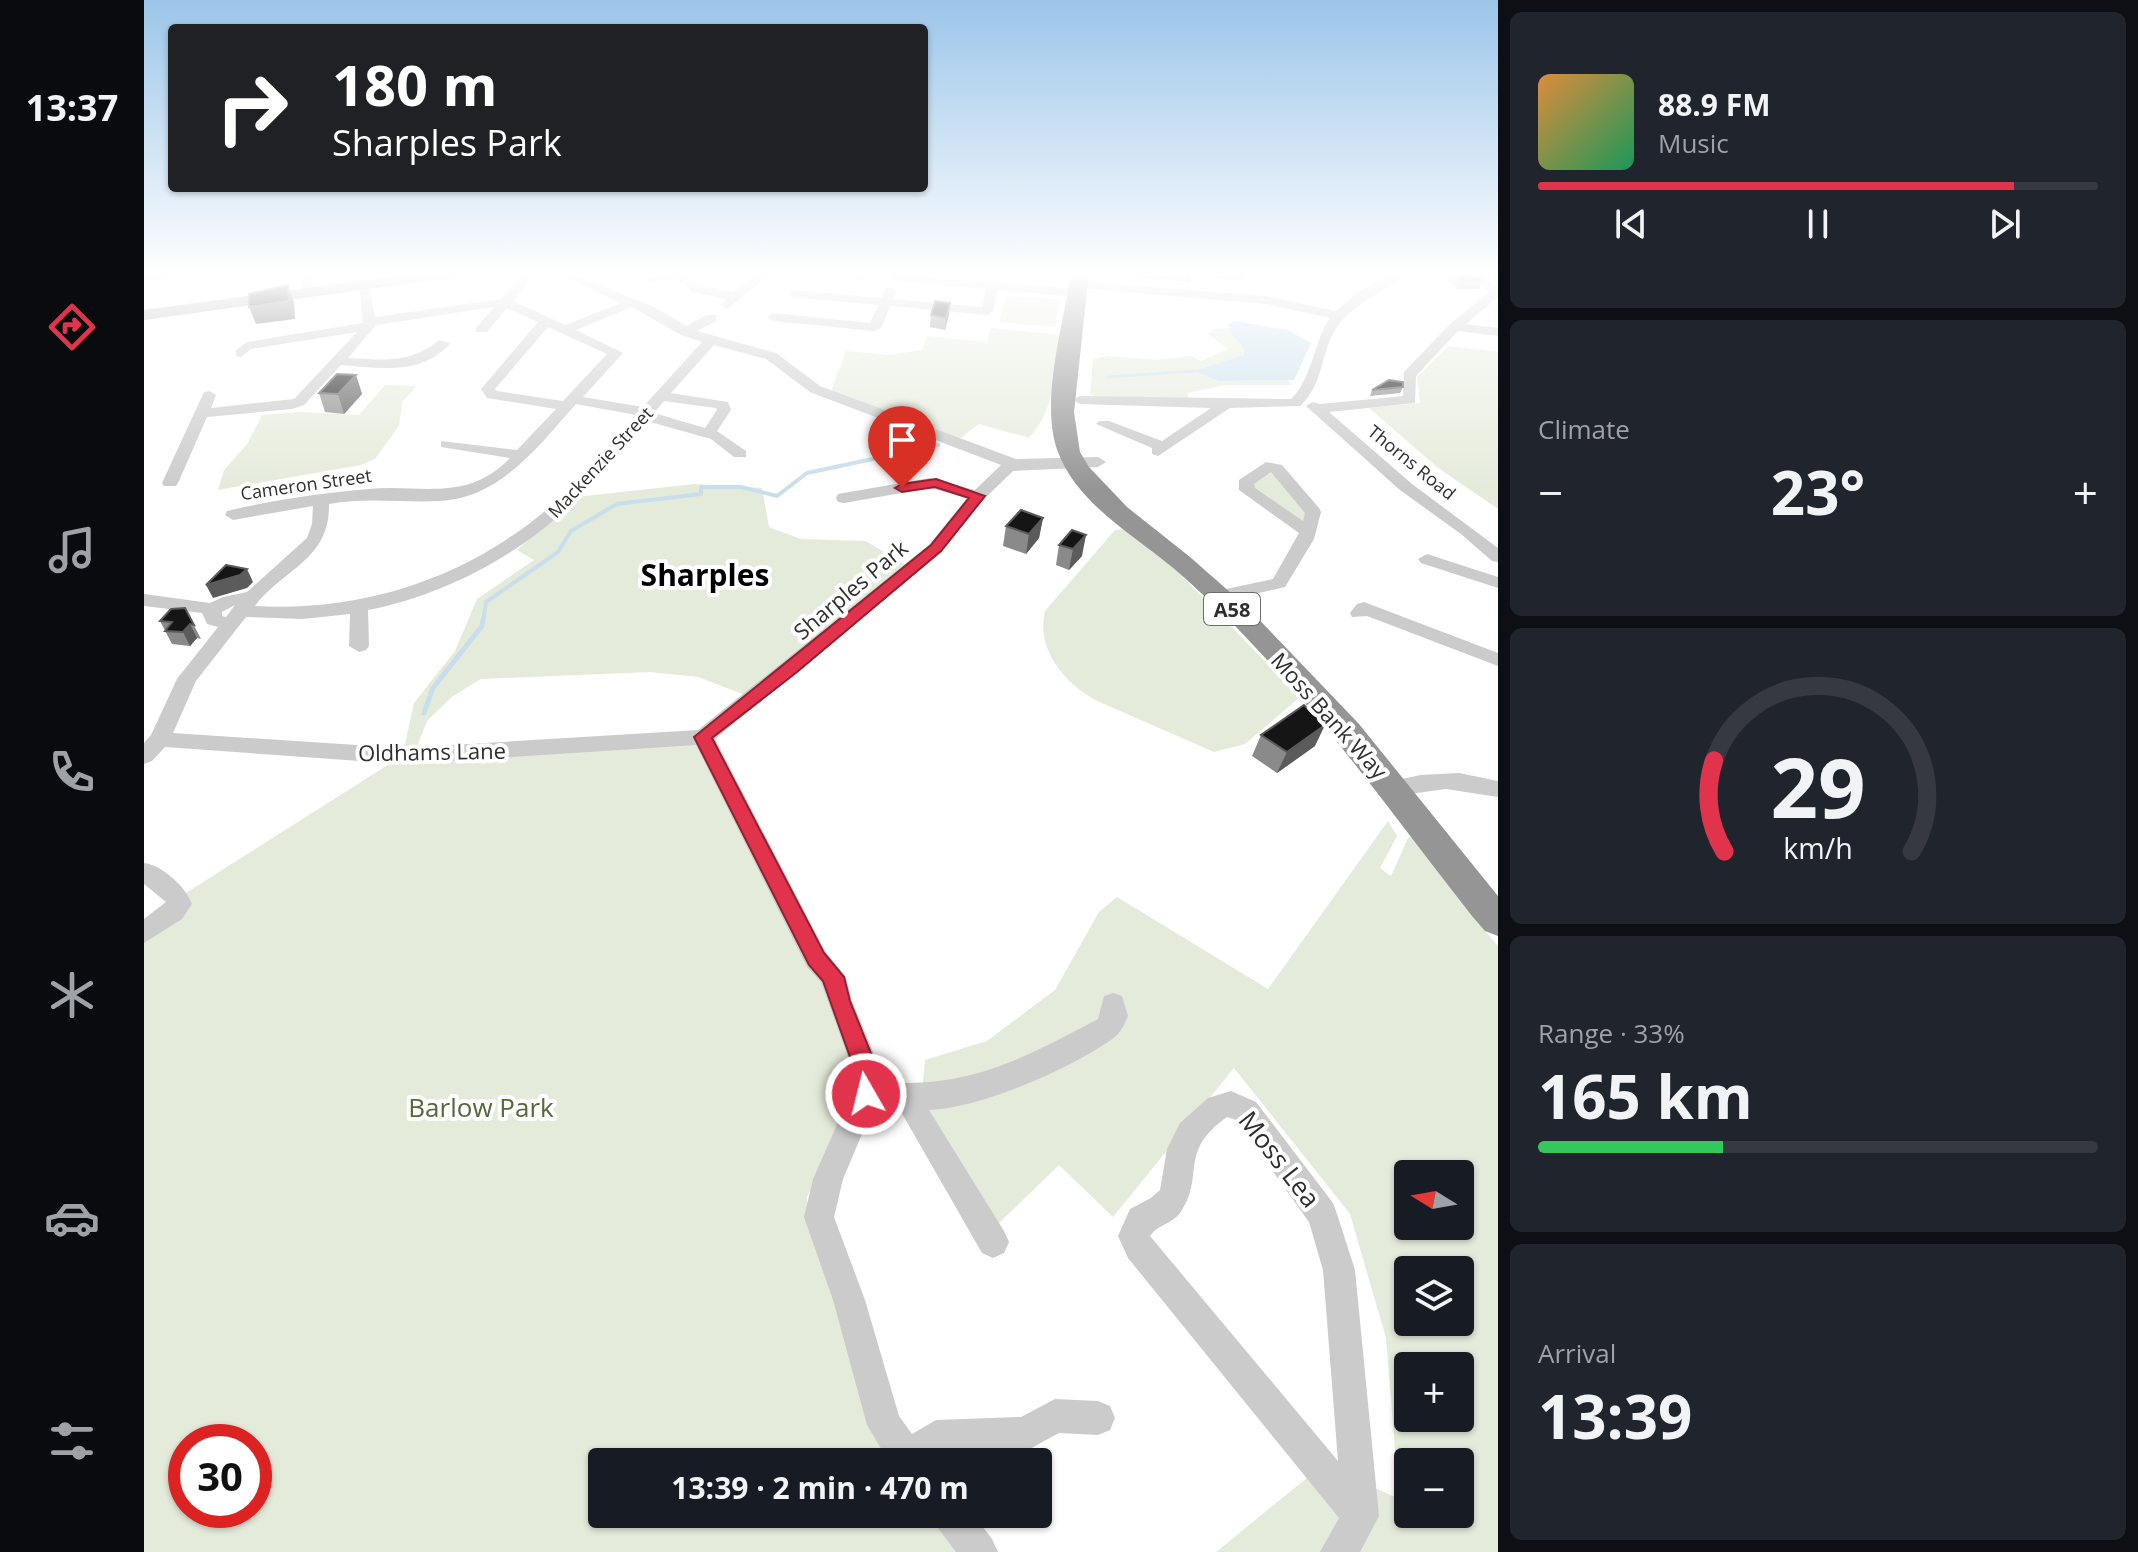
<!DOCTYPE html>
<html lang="en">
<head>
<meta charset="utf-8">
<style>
	body { margin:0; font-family:"Open Sans",sans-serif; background:#20242c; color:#f1f3f6; height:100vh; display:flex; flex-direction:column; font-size:30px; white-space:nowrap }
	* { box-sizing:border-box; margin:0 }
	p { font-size:26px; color:#9ea1a6 }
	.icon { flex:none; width:44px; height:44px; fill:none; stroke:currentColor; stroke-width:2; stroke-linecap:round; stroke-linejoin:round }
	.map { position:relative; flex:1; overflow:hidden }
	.side { display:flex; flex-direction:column; gap:12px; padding:12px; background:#0d0f14; width:640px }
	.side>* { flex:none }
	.banner { position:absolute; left:24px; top:24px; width:760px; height:168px; border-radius:8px; box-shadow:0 2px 6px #0004; background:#202124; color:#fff; overflow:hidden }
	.needle { width:52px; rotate:281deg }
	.controls { position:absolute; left:1250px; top:1160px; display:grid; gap:16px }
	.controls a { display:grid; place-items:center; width:80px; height:80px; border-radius:8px; background:#171b24; box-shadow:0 2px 6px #0004; font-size:40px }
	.speed { position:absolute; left:24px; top:1424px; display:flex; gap:16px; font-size:40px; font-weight:700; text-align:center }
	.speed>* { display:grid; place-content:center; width:104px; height:104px; border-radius:50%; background:#171b24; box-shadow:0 2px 6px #0004; line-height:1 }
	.speed .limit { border:12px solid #d22; background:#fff; color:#111 }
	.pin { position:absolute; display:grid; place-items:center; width:68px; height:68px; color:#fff; margin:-82px -34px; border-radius:50% 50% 50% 0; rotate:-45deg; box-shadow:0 0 8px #0007 }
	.pin .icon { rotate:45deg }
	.me { position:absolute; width:88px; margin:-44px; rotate:352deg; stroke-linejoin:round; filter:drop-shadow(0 0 6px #0008) }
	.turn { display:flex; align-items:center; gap:28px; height:168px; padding:0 32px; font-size:36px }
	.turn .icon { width:104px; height:104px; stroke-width:2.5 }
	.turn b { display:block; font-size:56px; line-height:68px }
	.big { font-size:60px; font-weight:700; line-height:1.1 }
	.side .tile { flex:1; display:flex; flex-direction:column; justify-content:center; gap:12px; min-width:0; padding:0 28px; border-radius:12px; background:#20242c }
	.side .dial { align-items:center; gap:0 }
	.dial svg { height:208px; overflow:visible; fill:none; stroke:#363941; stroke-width:7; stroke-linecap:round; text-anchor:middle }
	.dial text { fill:#f1f3f6; stroke:none }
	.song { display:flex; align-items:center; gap:24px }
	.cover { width:96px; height:96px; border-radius:12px; background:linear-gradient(135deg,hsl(30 70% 55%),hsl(150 70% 35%)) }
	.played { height:8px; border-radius:4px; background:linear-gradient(90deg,#e1334b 85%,#363941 85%) }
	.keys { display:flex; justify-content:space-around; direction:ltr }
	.heat { display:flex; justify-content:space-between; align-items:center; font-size:44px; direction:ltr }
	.charge { height:12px; border-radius:6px; background:linear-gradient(90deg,#34c759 33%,#363941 0) }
	.trip { position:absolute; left:444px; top:1448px; width:464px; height:80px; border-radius:8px; background:#171b24; box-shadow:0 2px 6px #0004; font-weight:700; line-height:80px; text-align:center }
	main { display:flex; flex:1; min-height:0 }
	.tabs { display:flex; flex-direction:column; width:144px; justify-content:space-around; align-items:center; background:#090b0e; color:#9ea1a6 }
	.tabs .icon { width:56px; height:56px }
	.tabs .current { color:#e1334b }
	.tabs b { font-size:36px; color:#f1f3f6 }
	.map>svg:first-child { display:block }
</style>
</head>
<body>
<main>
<nav class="tabs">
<b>13:37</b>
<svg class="icon current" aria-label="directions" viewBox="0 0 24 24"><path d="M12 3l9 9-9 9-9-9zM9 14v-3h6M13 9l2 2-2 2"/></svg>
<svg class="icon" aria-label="music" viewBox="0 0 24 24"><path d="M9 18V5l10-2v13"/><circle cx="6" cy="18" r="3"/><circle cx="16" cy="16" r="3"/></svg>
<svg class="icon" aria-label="phone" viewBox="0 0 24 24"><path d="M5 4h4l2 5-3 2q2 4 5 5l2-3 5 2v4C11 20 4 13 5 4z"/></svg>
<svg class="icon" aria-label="climate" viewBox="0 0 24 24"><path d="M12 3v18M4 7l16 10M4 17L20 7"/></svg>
<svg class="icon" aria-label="car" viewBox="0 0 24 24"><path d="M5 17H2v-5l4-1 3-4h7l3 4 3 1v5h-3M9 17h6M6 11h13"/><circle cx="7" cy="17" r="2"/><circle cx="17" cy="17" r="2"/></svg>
<svg class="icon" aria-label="filters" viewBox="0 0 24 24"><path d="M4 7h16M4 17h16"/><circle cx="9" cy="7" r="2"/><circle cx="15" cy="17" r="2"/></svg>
</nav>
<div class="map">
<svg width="1354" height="1552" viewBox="0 0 1354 1552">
	<rect width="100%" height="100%" fill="#fff"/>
	<g fill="#e5ebdb" fill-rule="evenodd">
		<polygon points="862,295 916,300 911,327 855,322"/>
		<path d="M847,328L916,335C911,375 912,407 885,438L835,424L814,440L687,392L702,351L745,355L778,350L783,336L843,342Z"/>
		<polygon points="1085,328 1099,347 1100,355 1053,371 1074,381 1144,380 1148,385 1081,385 1043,393 1046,402 950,396 946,394 949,359 965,356 1010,360 1047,356 1057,361 1084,349 1064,334 1069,329"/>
		<polygon points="1304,346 1354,352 1354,509 1293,467 1225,408 1276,403 1273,377"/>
		<polygon points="241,385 273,386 258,402 255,426 231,459 217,465 74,490 80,470 104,443 118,415 156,412 215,415"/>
		<polygon points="1130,470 1163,512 1159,521 1108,490 1107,483"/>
		<polygon points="550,484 618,488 625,527 657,539 722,541 761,565 601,695 554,677 506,672 337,679 309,696 283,721 271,752 259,753 270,703 311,651 333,599 390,560 373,550 432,497"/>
		<path d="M981,529L1027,565L1156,697L1101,744L1070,752L951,700C919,682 892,649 901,611L971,530Z"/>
		<path d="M559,737L689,977L715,1094L663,1197V1224L767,1462H458V1514H806L835,1552H0V933L34,898L258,756ZM42,1442H110V1510H42Z"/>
		<path d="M1244,821L1253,836L1236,868L1247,876L1264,838L1270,835L1321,907L1354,946V1552H1072L1180,1464L1255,1499L1242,1338L1206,1214L1090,1068L969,1217L915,1165L852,1226L776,1114L781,1060L843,1041L911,990L955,912L973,897L1124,989ZM1264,1174H1316V1226H1264ZM1264,1270H1316V1322H1264ZM1264,1366H1316V1418H1264ZM1264,1462H1316V1514H1264Z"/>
	</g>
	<polygon fill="#c8dfeb" points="1091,321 1144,330 1167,343 1150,380 1074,381 1051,371 1100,355 1099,347 1087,333 1084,325"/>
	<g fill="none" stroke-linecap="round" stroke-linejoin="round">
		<polyline stroke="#c8dfeb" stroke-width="3" points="964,377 1051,371"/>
		<polyline stroke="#c8dfeb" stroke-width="4" points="339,622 342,602 414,552 427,531 473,504 557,494 557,487 597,487 633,496 663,473 794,445"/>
		<polyline stroke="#c8dfeb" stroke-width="5" points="280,713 289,688 338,626 339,620"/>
		<g fill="#cbcbcb" fill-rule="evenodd">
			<polygon points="14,272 47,272 41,276 0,281 0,273"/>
			<polygon points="155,272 167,272 169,295 159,292"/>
			<path d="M381,272H393L369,301L421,325L477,303L409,272H424L510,307L543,326L562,315H572V321L553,331L632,353L676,386L872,459L954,457L962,462L954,467L869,471L840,499L798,552L571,739L681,951L702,977L708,1001L737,1071L738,1082C825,1089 880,1058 954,1019L960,996L969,993L978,996L984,1016C981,1023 977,1032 971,1037C929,1068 837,1108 785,1110L860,1231L865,1242L860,1253L849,1258L838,1253L756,1110L729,1108L699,1179L690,1217L721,1300L755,1416L768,1434L792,1420L877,1417L911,1399L954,1401L966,1406L971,1418L966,1430L954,1435L915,1433L882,1451L798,1455L788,1462H745L723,1425L689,1300L660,1217L669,1179L710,1086L709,1071L677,982L663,967L552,745L258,764L21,747L8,761L0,764V743L7,735L33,679L74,627L63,624L58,613L0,606V594L66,603L79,597L103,592L163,538L168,524L169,506L89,520L81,515L83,511C129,500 178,493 225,489C277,484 323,503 366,458L297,447V441L373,450L412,409L343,398L337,389L394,322L363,308L343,332H333L331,329L350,307L232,325L204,358C240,360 266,364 295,340L307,343C277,376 236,368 197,365L160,405L148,409L63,417L34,483L32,486H20L18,483L60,392L65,391L72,395L67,408L150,399L213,332L107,349L97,357L92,356V350L103,342L219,323L215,282L225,285L231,317L357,299ZM488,307L537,335L558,342L499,407L439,397L479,353L432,330ZM404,327L463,354L419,401L353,391L351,389ZM570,345L622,359L666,392L857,465L831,490L786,478L694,494L692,498L694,502L700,503L786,488L823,498L786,544L554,730L258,748L29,733L52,681L102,617L159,619L206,614L205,646L215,652L222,650L225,646L224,610C301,595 378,554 433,499C458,474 480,447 503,421L567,439L590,457H602V451L573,431L587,410L584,402L527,393ZM520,401L572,408L573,410L561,428L510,413ZM432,404L492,415C461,449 431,487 395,516C314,581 214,612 111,606C140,568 186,560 185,504C224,497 258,503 296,501C357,498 395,445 432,404ZM91,605L82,617L78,616V612Z"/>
			<polygon points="528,272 551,272 544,276 556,286 589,292 616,272 629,272 583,309 577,305 582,299 548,292 532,278 508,283 502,279"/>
			<polygon points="700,272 715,272 725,276 719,280 701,276"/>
			<path d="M1250,272H1264C1243,291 1214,301 1196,323C1176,347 1182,382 1156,406L1086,408L1014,456L1008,454V448L952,424L955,421H965L1018,441L1067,408L936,404L929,400L936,396L1147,399C1169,378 1169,342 1186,318L1122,304L935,288L929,284L931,281L1122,296L1192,311L1213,293Z"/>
			<polygon points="1325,272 1337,272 1354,289 1354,297 1322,324 1354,328 1354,336 1314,331 1272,376 1271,403 1185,412 1268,484 1354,548 1354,562 1348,561 1317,534 1256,490 1162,406 1169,402 1176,404 1259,396 1260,372 1306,324 1344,293"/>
			<polygon points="751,274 933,289 939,293 933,297 854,290 849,311 843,315 746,306 738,327 731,331 629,321 623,317 629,313 726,323 734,305 647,297 647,291 651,290 737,298 742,288 746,287 752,291 749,299 838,307 842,289 747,281 747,275"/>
			<path d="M1122,462L1138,465L1175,508L1177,512L1170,539L1141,587L1089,599L1082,597L1080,593L1082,589L1129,579L1155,533L1095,490V480ZM1127,472L1161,513L1159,521L1111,488L1110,484Z"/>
			<polygon points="1283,554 1354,577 1354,588 1277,563 1274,559"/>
			<polygon points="1220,602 1354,653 1354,666 1223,616 1208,617 1206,613 1213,604"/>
			<polygon points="1315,773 1354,781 1354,797 1302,789 1251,796 1243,794 1240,788 1243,782 1277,775"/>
			<path d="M0,863C18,865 42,887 48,904L38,919L0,943V919L22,902L0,884Z"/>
			<path d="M1087,1091L1112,1102L1189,1203L1193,1214L1211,1270L1235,1516L1216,1552H1176L1195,1518L984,1258L974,1236L986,1209L1007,1198L1016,1190L1023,1149L1036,1123L1064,1098ZM1083,1117L1092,1120L1165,1222L1179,1270L1194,1461L1006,1236C1013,1225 1028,1224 1036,1213C1062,1176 1033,1152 1083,1117Z"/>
			<polygon points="788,1514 829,1514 848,1539 854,1552 812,1552 793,1527"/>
		</g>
		<polygon fill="#a6a6a6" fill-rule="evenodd" points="281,272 320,272 312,277 0,320 0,310"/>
		<path fill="#959595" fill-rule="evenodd" d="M927,272H945L930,412L936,452L945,467L983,507L1046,557L1104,608L1215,724L1354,896V936L1341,931L1328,916C1233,795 1146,668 1028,567C988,534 933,503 914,452C895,402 920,324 927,272Z"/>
	</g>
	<g fill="#8a8a8a">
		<polygon points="986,272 1104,272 1103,277 1092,280 1048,274 1046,282 985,276"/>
		<polygon points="1296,272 1327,272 1338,281 1335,289 1314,289"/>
		<polygon points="787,315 805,315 801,330 786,327"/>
		<polygon points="212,375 218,394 200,414 181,412 175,393"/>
		<polygon points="1259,387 1256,393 1226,396 1228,390"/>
		<polygon points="899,518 895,538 882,554 859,546 862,526"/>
		<polygon points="928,530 938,556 925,570 912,565 915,545"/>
		<polygon points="41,608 57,639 53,638 46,646 28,644 16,621"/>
		<polygon points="1117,735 1171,746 1133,773 1108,756"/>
	</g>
	<g fill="#5b5b5b">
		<polygon points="1095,272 1104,272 1103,277 1092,280"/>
		<polygon points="144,285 150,302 151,319 112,324 105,307"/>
		<polygon points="806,303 805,315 801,330 802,318"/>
		<polygon points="212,375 218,394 200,414 194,394"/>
		<polygon points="899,518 895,538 882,554 885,534"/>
		<polygon points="942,535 938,556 925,570 929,549"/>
		<polygon points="103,569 109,582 103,588 69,598 62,585"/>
		<polygon points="46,624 53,638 46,646 39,632"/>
		<polygon points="1181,725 1171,746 1133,773 1143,752"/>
	</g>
	<g fill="#151515" stroke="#5b5b5b" stroke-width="2">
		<polygon points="1306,272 1327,272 1338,281 1317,281"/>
		<polygon points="144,285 145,301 105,307 105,294"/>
		<polygon points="791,301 806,303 802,318 787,315"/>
		<polygon points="193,374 212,375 194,394 175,393"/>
		<polygon points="1245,380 1259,382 1259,387 1228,390"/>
		<polygon points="877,510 899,518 885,534 862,526"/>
		<polygon points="928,530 942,535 929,549 915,545"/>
		<polygon points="82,565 103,569 96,575 62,585"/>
		<polygon points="41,608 50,625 46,624 39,632 21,631 28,622 16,621 27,609"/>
		<polygon points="1160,705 1181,725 1143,752 1117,735"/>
	</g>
	<linearGradient id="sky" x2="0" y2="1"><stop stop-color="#9bc5e9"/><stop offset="0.56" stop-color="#fff"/><stop offset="1" stop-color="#fff" stop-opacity="0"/></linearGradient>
	<rect width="1354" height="489" fill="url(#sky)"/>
	<polygon fill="#e1334b" stroke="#922131" stroke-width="2" points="792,479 841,496 797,551 653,672 568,738 680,953 700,977 706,1001 734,1071 734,1094 730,1102 722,1105 714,1102 711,1094 711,1071 679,981 665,965 550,737 787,545 825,498 791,487 758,492 751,488 758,484"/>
	<g text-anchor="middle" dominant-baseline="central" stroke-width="8" stroke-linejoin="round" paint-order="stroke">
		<g font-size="18" fill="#2e2e2e" stroke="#fff">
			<text transform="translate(456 462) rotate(-47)">Mackenzie Street</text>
			<text transform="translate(1268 462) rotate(39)">Thorns Road</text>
			<text transform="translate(162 484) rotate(-8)">Cameron Street</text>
		</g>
		<rect fill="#fff" stroke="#6d6d6d" stroke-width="2" x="1060" y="593" width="56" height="32" rx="6"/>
		<g font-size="20" font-weight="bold" fill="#2e2e2e">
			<text x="1088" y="609">A58</text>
		</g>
		<g font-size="22" fill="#2e2e2e" stroke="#fff">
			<text transform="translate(706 589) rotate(-40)">Sharples Park</text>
			<text transform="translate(1186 715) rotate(48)">Moss Bank Way</text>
			<text transform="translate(288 751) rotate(-1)">Oldhams Lane</text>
		</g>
		<g font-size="26" fill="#54683c" stroke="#fff">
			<text x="337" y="1107">Barlow Park</text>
		</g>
		<g font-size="26" fill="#2e2e2e" stroke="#fff">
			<text transform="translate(1136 1159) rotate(52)">Moss Lea</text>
		</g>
		<g font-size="30" font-weight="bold" fill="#000" stroke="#fff">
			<text x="561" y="574">Sharples</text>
		</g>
	</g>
</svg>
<div class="controls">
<a><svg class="needle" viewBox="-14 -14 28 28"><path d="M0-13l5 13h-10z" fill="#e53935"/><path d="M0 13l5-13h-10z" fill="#9ea1a6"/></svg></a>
<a><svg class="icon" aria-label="layers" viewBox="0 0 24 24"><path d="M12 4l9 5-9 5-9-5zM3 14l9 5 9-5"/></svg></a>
<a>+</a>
<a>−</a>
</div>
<div class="speed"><div class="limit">30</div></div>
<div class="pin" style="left:758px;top:488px;background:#d93025"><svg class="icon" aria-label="arrive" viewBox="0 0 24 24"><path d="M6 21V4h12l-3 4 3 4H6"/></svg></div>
<svg class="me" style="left:722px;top:1094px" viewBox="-20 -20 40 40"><circle r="17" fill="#e1334b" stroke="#fff" stroke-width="3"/><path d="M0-11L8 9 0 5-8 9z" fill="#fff"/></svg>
<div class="trip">13:39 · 2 min · 470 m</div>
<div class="banner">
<div class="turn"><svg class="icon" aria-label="right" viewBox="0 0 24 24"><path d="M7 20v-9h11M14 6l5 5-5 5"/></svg><div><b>180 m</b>Sharples Park</div></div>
</div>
</div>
<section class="side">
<div class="tile">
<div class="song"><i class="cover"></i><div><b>88.9 FM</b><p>Music</p></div></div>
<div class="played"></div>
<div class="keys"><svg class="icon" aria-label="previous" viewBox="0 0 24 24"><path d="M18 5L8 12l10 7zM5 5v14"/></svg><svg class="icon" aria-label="pause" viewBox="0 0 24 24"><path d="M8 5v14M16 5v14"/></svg><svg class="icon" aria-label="next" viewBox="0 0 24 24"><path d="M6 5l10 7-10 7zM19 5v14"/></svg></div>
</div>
<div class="tile"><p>Climate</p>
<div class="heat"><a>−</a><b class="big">23°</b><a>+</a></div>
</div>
<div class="tile dial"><svg viewBox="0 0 100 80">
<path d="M14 69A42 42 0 1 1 86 69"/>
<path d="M14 69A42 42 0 0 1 10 34" stroke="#e1334b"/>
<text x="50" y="56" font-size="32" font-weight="700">29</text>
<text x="50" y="72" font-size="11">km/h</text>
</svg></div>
<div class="tile"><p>Range · 33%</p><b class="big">165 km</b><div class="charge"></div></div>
<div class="tile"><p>Arrival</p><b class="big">13:39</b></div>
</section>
</main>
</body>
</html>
